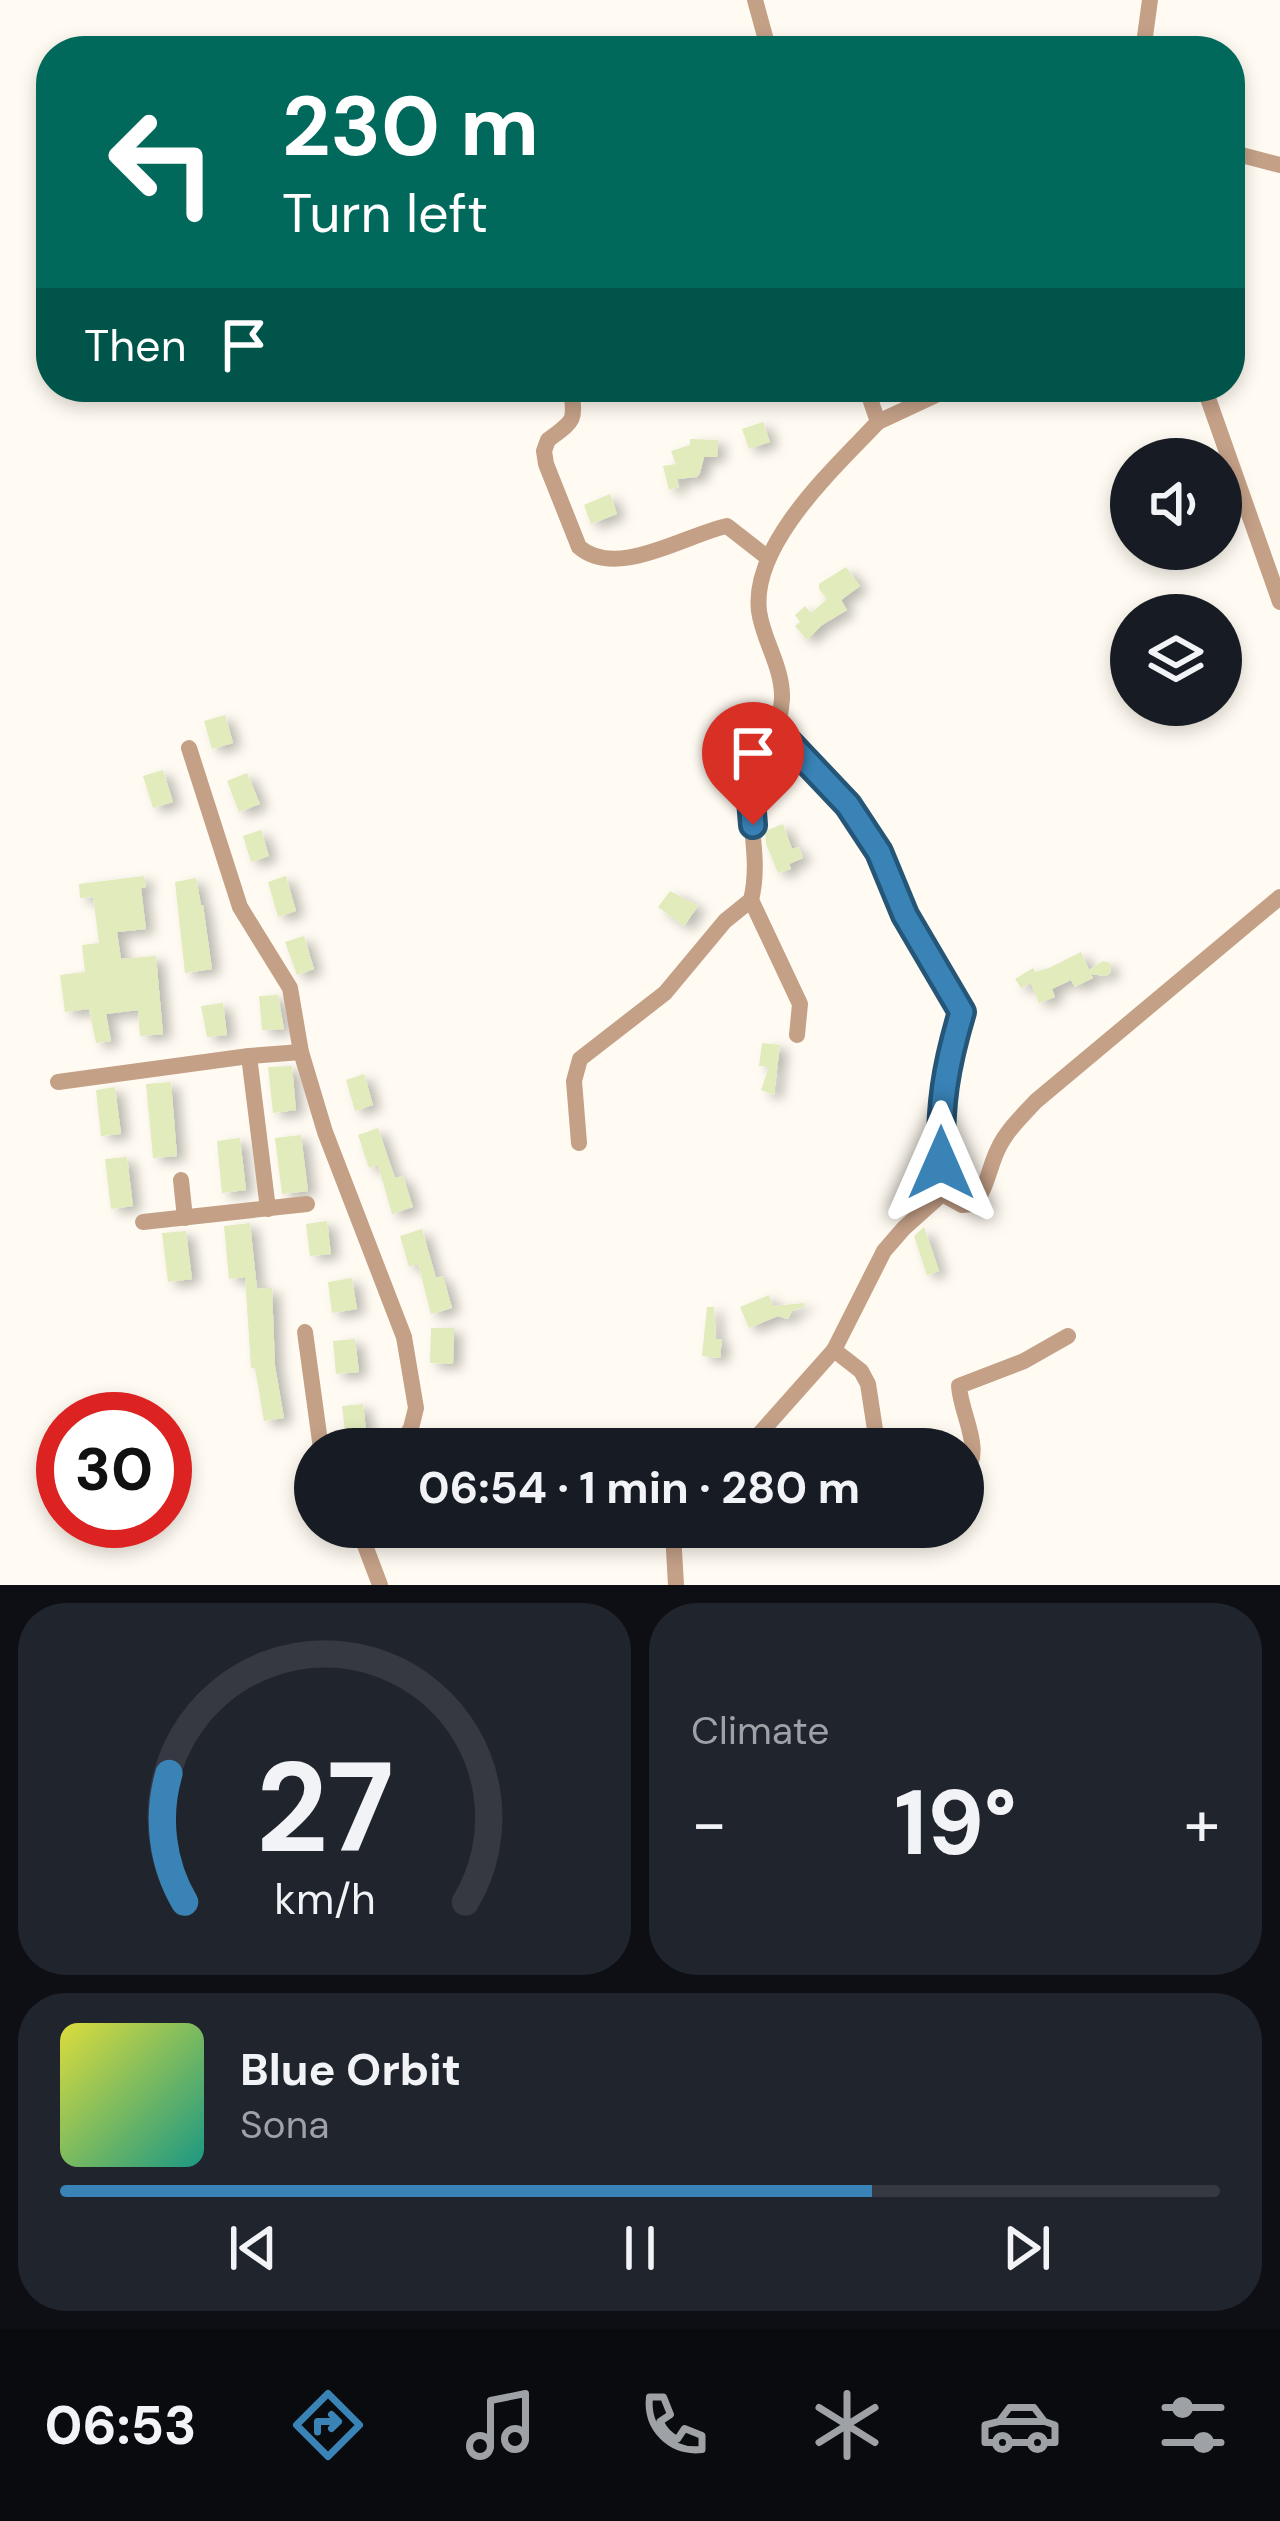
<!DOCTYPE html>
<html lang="en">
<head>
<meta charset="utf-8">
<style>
	body { margin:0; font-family:"DM Sans",sans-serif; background:#20242c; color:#f1f3f6; height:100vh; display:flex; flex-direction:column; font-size:45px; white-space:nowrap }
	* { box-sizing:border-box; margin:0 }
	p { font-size:39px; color:#9ea1a6 }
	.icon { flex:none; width:66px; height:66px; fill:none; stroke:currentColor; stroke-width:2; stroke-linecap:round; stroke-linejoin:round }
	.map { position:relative; height:1585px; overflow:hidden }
	.side { display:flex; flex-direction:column; gap:18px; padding:18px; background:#0d0f14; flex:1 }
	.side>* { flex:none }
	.hud { position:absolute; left:36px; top:36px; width:1209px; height:366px; border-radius:48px; box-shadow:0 6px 18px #0003; background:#00695c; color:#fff; overflow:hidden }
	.buttons { position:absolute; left:1110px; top:438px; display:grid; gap:24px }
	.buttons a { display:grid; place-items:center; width:132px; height:132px; border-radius:50%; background:#171b24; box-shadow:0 6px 18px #0003; font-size:60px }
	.speed { position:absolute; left:36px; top:1392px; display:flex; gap:24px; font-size:60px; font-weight:700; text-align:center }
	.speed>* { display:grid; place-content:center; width:156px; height:156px; border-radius:50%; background:#171b24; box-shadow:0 6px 18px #0003; line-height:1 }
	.speed .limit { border:18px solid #d22; background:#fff; color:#111 }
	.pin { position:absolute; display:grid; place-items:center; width:102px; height:102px; color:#fff; margin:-123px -51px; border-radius:50% 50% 50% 0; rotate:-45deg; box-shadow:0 0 12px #0007 }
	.pin .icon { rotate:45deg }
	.me { position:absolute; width:132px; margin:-66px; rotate:0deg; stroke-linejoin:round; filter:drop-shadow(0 0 9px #0008) }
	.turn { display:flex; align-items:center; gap:42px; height:252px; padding:0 48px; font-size:54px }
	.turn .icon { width:156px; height:156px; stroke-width:2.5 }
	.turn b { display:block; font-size:84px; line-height:102px }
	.then { display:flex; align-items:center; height:114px; padding:0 48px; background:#0003; gap:24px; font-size:45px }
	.big { font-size:90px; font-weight:700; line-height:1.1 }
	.side .card { flex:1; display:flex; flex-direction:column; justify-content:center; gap:18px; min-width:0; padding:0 42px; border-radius:48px; background:#20242c }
	.side .dial { align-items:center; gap:0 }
	.dial svg { height:312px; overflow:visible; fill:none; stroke:#363941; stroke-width:7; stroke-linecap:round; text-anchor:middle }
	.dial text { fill:#f1f3f6; stroke:none }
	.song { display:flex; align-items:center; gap:36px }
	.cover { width:144px; height:144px; border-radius:18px; background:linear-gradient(135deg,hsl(60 70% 55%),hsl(170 70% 35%)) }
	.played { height:12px; border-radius:6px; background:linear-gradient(90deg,#3983b7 70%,#363941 70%) }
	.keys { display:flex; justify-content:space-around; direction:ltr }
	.heat { display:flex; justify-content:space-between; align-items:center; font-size:66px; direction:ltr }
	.side .tiles { flex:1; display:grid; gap:18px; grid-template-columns:1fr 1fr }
	.card:last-child { grid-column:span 2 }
	.trip { position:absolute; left:294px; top:1428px; width:690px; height:120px; border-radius:60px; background:#171b24; box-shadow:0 6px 18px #0003; font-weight:700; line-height:120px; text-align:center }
	.dock { display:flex; height:192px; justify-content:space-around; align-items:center; background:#090b0e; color:#9ea1a6 }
	.dock .icon { width:84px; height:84px }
	.dock .current { color:#3983b7 }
	.dock b { font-size:54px; color:#f1f3f6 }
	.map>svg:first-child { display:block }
</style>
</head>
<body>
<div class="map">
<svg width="1280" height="1585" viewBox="0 0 1280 1585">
	<defs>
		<filter id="shadow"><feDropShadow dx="8" dy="5" stdDeviation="6" flood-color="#0004"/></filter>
	</defs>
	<rect width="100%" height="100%" fill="#fffbf2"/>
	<g fill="#e1ebbc" filter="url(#shadow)">
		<polygon points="763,422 770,442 749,449 742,429"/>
		<polygon points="690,439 718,440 717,457 704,457 700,473 697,477 677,479 679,487 669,490 663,466 676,464 671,451 690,445"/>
		<polygon points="610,494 617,514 591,524 584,505"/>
		<polygon points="846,567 860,586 841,600 847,610 822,625 807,640 795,626 800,622 795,615 805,606 811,613 827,599 819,589 819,584"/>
		<polygon points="225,715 233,743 212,749 204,721"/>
		<polygon points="163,770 173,802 153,808 143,776"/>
		<polygon points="247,773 260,804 239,812 227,781"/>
		<polygon points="783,824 792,849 799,847 803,858 789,864 791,869 778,873 766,844 765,831"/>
		<polygon points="261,830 269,856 251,862 243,836"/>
		<polygon points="144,876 146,888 141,888 146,929 117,932 121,959 156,956 163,1034 140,1036 138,1010 106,1014 111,1041 96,1043 89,1009 65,1012 60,975 85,972 82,945 99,943 93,897 80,898 79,884"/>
		<polygon points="286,876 296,911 278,917 268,882"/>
		<polygon points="196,878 201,905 203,905 212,969 185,973 175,882"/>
		<polygon points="670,891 698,906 684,926 658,907"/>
		<polygon points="304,936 314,969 297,975 285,942"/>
		<polygon points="1081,952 1089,970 1103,961 1108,962 1111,965 1110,973 1106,976 1091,974 1093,978 1075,987 1071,980 1052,989 1055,997 1039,1003 1031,983 1021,988 1015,979 1033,968 1035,972 1049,968"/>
		<polygon points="278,995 284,1029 262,1030 259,996"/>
		<polygon points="223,1003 227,1035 207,1037 201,1006"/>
		<polygon points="762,1043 780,1045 774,1095 761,1090 769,1067 759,1066"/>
		<polygon points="292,1066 296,1110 273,1113 268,1067"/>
		<polygon points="364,1074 373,1105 355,1111 346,1080"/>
		<polygon points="171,1082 177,1156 153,1158 146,1084"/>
		<polygon points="115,1087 121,1134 101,1136 96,1090"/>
		<polygon points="378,1128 395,1178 403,1176 413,1207 392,1214 378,1165 369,1168 358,1135"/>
		<polygon points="301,1135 308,1191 282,1194 275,1138"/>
		<polygon points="240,1138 246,1190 222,1193 217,1141"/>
		<polygon points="127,1157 133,1206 111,1209 105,1159"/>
		<polygon points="327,1221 331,1254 310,1256 306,1224"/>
		<polygon points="250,1223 257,1289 272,1288 275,1366 284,1418 264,1421 255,1368 251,1368 245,1277 229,1279 224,1226"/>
		<polygon points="924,1227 939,1271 927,1275 914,1236"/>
		<polygon points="422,1229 436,1278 443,1276 452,1308 431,1314 418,1264 409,1267 400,1236"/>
		<polygon points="186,1231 192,1279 168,1282 162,1233"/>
		<polygon points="352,1278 357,1309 332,1313 328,1282"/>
		<polygon points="769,1295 773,1306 804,1303 805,1306 792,1311 788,1319 778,1316 749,1328 740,1307"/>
		<polygon points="707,1307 714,1307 716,1339 722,1339 720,1358 702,1356"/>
		<polygon points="431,1328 454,1328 453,1364 430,1363"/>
		<polygon points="355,1339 359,1372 336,1374 333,1341"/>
		<polygon points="363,1404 367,1438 346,1440 342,1406"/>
	</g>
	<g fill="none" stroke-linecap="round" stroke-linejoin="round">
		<g stroke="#c4a087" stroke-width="16">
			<polyline points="755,0 769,51"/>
			<polyline points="1143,51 1150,0"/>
			<polyline points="1230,152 1280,165"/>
			<path d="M571,387C575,422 576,419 548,440L544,451L546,464L579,547C617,580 687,534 727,526L768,558"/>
			<polyline points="1204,387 1280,602"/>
			<polyline points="878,422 953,387"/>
			<polyline points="189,748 240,907 290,988 301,1052 325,1132 404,1337 416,1408 411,1428 398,1449"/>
			<polyline points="751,900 800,1004 797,1035"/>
			<polyline points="249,1056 268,1209"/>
			<polyline points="58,1082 249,1056 301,1052"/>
			<path d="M579,1143L574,1081L580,1059L665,993L725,921L751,900C761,860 748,822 749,782C749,764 766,750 774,734C779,725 781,710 782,699C783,667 763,641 759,611C751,543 836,467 878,422L866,387"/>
			<polyline points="181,1180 185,1218"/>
			<path d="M942,1194L962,1205L973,1204C987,1190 989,1167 998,1149C1007,1130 1022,1116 1036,1101L1280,897"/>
			<polyline points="143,1222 307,1204"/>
			<polyline points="305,1332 321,1449"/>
			<polyline points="834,1350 861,1371 868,1384 878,1449"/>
			<polyline points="746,1449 834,1350 884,1251 904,1228 942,1194 942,1098 946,1066 962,1012 905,915 879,852 848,805 777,730"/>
			<path d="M963,1477C986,1450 961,1417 959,1386L1024,1361L1068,1336"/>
			<polyline points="358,1527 380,1585"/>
			<polyline points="676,1585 673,1533 678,1527"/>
		</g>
	</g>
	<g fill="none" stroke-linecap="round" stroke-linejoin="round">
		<g stroke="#255577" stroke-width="30">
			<path id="route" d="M753,825L749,774L777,730L848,805L879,852L905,915L962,1012C945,1069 940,1104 941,1163"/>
		</g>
		<use href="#route" stroke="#3983b7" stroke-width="21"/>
	</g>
</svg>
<div class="buttons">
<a><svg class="icon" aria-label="sound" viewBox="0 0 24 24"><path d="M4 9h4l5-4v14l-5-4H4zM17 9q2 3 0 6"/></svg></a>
<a><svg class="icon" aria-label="layers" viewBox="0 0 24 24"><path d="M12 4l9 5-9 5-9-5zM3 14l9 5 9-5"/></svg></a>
</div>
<div class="speed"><div class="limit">30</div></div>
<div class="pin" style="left:753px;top:825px;background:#d93025"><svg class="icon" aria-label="arrive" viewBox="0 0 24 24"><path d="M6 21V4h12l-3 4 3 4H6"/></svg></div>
<svg class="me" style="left:941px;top:1163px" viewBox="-20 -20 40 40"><path d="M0-17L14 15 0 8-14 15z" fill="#3983b7" stroke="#fff" stroke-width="4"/></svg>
<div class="trip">06:54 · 1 min · 280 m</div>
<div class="hud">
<div class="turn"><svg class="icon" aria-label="left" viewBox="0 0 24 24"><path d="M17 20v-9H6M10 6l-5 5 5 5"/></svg><div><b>230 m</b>Turn left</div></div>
<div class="then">Then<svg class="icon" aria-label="arrive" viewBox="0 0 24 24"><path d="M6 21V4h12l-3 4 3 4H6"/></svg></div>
</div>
</div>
<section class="side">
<div class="tiles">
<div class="card dial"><svg viewBox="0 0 100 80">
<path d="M14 69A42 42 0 1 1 86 69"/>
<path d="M14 69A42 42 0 0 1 10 36" stroke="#3983b7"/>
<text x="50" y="56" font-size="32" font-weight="700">27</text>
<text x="50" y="72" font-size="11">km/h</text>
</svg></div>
<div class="card"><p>Climate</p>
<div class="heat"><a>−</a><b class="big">19°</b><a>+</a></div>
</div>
<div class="card">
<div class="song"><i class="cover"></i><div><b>Blue Orbit</b><p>Sona</p></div></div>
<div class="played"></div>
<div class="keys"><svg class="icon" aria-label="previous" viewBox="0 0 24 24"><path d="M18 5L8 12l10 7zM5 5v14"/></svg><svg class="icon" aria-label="pause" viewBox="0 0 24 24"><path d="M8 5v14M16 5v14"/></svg><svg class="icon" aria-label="next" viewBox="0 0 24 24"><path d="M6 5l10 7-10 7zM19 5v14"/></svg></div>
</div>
</div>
</section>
<nav class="dock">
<b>06:53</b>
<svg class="icon current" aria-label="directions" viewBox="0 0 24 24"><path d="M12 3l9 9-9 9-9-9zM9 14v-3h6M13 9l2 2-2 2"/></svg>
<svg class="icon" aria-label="music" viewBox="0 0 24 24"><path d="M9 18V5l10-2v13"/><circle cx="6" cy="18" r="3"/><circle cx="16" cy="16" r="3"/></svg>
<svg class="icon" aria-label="phone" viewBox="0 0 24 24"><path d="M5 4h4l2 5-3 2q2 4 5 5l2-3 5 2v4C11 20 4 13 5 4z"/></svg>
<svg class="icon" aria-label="climate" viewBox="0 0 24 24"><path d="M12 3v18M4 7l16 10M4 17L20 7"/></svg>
<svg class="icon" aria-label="car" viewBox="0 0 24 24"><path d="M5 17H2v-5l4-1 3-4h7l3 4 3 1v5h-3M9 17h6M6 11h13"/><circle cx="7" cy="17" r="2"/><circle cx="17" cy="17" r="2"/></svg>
<svg class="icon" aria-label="filters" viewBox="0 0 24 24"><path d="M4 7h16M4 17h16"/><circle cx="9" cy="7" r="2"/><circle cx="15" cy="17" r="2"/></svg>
</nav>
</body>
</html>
